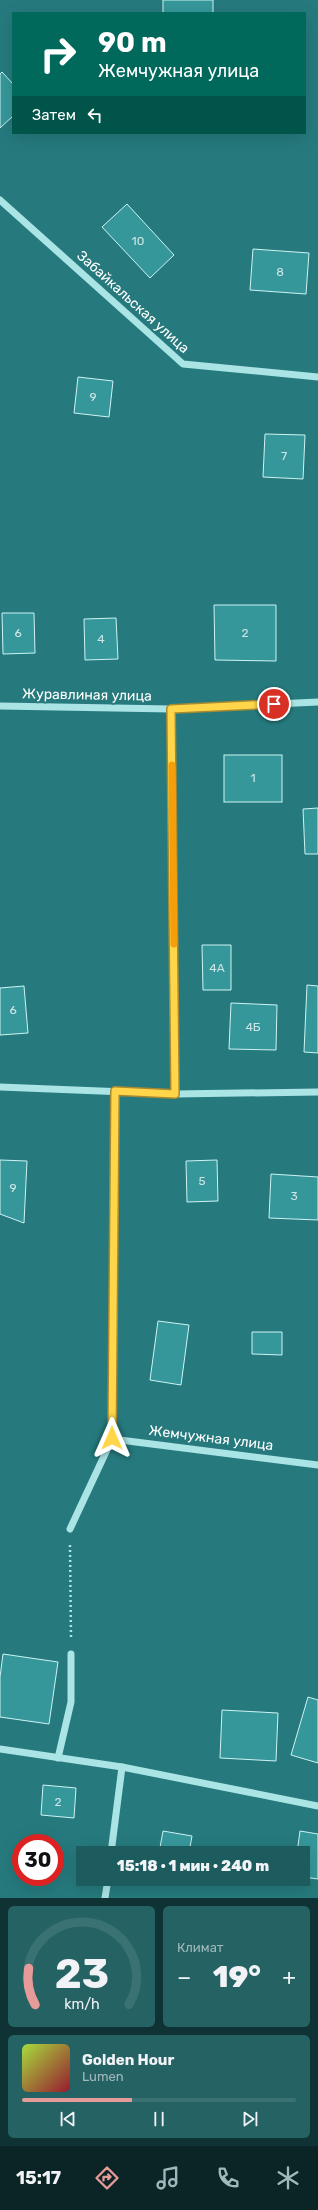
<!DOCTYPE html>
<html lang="ru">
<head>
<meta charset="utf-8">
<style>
	body { margin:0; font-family:Rubik,sans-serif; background:#256264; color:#f1f3f6; height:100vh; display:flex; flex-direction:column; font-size:15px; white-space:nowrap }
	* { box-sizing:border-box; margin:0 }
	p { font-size:13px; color:#a0babc }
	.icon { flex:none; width:22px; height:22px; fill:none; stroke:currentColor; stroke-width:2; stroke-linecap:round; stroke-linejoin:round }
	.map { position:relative; height:1898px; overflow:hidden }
	.drawer { display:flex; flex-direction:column; gap:8px; padding:8px; background:#0f3334; flex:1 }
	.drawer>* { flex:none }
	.hud { position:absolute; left:12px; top:12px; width:294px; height:122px; border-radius:0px; box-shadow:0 4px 16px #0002; background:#00695c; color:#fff; overflow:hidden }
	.speed { position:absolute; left:12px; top:1834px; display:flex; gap:8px; font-size:20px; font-weight:700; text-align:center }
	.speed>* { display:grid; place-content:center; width:52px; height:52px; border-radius:50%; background:#1c5c5e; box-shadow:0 4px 16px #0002; line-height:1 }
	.speed .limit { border:6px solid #d22; background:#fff; color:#111 }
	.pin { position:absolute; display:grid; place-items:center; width:34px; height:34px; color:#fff; margin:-17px; border:2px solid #fff; border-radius:50%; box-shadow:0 1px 4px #0007 }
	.me { position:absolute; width:44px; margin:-22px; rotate:0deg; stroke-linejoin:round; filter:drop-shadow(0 0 3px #0008) }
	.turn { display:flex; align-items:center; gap:14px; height:84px; padding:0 20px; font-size:18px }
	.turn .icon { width:52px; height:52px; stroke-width:2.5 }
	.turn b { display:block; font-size:28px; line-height:34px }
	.then { display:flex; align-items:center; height:38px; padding:0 20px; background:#0003; gap:8px; font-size:15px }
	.big { font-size:30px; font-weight:800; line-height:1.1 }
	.drawer .widget { flex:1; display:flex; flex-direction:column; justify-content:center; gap:6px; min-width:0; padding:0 14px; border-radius:6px; background:#256264 }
	.drawer .dial { align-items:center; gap:0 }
	.dial svg { height:104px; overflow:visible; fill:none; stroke:#3a7173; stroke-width:7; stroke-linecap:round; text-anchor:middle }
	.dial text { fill:#f1f3f6; stroke:none }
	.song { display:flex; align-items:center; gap:12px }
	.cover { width:48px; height:48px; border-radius:6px; background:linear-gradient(135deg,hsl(80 70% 55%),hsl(350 70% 35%)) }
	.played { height:4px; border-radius:2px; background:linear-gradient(90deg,#e69b98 40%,#3a7173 40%) }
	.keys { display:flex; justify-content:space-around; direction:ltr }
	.heat { display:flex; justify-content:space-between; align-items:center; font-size:22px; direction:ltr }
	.drawer .tiles { flex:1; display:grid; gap:8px; grid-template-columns:1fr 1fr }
	.widget:last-child { grid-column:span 2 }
	.trip { position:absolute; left:76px; top:1846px; width:234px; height:40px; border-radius:0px; background:#1c5c5e; box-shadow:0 4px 16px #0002; font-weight:800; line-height:40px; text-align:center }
	.tabs { display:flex; height:64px; justify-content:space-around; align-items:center; background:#0b2526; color:#a0babc }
	.tabs .icon { width:28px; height:28px }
	.tabs .current { color:#e69b98 }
	.tabs b { font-size:18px; color:#f1f3f6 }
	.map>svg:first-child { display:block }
</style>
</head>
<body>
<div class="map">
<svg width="318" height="1898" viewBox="0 0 318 1898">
	<rect width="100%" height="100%" fill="#267a7d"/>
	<g fill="#36979a" stroke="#cef3f4">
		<rect x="163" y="0" width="50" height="13"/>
		<polygon points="2,72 13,84 13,116 0,128 0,74"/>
		<polygon points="127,204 174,255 150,278 102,227"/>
		<polygon points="253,249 309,253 306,294 250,290"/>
		<polygon points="78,377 113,381 109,417 74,413"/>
		<polygon points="265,434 305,435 303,479 263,477"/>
		<polygon points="214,605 276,605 276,661 215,660"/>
		<polygon points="2,613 34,613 35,653 3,654"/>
		<polygon points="116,618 118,659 85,660 84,619"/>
		<rect x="224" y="755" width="58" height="47"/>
		<polygon points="318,808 318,854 305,854 303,809"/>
		<polygon points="202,945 231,945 231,990 203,990"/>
		<polygon points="307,985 318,986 318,1053 304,1052"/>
		<polygon points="24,986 28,1033 0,1035 0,988"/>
		<polygon points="231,1003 277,1005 276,1050 229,1049"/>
		<polygon points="0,1160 27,1161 24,1223 0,1214"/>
		<polygon points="217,1160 218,1201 187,1202 186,1161"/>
		<polygon points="271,1174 318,1177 318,1220 269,1218"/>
		<polygon points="158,1321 189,1325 181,1385 150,1380"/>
		<polygon points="252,1332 282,1332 282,1355 252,1354"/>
		<polygon points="3,1654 58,1662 49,1724 0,1717 0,1677"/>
		<polygon points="308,1697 318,1700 318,1763 291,1755"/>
		<polygon points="222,1710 278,1713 276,1761 220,1758"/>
		<polygon points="43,1785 76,1788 74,1818 41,1815"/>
		<polygon points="163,1831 192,1836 189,1853 159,1853"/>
		<polygon points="300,1831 318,1834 318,1879 303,1877 303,1853 297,1853"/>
	</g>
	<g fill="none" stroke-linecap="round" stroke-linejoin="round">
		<polyline stroke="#abe4e5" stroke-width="2.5" stroke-dasharray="2 3" stroke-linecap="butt" points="70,1545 71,1638"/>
		<g stroke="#abe4e5" stroke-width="7">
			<polyline points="0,200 183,364 318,377"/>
			<polyline points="0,706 171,709 318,702"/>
			<polyline points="171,709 175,1094"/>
			<polyline points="0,1087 175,1094 318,1092"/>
			<polyline points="115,1091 112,1439 318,1465"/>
			<polyline points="70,1529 112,1439"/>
			<polyline points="0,1749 122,1767 318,1806"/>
			<polyline points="58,1758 71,1702 71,1654"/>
			<polyline points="111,1853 122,1767"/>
			<polyline points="105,1898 108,1879"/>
		</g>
	</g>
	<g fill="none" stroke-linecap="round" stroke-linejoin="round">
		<g stroke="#a68a30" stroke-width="10">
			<polyline id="route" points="112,1438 115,1091 175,1094 171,709 274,704"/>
		</g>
		<use href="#route" stroke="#ffd54a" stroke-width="7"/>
		<polyline stroke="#f59e0b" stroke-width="7" points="172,765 174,944"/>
	</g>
	<g text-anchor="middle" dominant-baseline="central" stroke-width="4" stroke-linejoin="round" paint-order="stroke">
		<g font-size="12" fill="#cde5e6">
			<text x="138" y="241">10</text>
			<text x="280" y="272">8</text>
			<text x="93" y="397">9</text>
			<text x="284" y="456">7</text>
			<text x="18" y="633">6</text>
			<text x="245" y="633">2</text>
			<text x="101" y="639">4</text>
			<text x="253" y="778">1</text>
			<text x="217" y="968">4А</text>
			<text x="13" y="1010">6</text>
			<text x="253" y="1027">4Б</text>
			<text x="202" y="1181">5</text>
			<text x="13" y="1188">9</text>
			<text x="294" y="1196">3</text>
			<text x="58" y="1802">2</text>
		</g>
		<g font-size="14" fill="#fff" stroke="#267a7d">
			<text transform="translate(133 302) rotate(42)">Забайкальская улица</text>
			<text transform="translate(87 695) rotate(1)">Журавлиная улица</text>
			<text transform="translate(211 1438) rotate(7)">Жемчужная улица</text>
		</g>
	</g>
</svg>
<div class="speed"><div class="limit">30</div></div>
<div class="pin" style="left:274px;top:704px;background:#d93025"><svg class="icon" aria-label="arrive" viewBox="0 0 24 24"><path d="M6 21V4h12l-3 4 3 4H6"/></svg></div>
<svg class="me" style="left:112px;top:1438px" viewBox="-20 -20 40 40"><path d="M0-17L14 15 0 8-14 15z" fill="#ffd54a" stroke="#fff" stroke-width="4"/></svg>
<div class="trip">15:18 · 1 мин · 240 m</div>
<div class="hud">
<div class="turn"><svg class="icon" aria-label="right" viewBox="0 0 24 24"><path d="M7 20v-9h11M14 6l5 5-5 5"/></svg><div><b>90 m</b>Жемчужная улица</div></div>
<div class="then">Затем<svg class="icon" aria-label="left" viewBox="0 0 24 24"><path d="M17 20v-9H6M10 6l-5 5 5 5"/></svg></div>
</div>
</div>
<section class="drawer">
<div class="tiles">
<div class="widget dial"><svg viewBox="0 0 100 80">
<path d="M14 69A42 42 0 1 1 86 69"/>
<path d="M14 69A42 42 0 0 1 9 41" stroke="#e69b98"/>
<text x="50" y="56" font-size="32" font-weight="700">23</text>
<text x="50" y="72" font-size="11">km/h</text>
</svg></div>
<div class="widget"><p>Климат</p>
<div class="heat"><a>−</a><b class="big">19°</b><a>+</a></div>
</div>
<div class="widget">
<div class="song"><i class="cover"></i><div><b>Golden Hour</b><p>Lumen</p></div></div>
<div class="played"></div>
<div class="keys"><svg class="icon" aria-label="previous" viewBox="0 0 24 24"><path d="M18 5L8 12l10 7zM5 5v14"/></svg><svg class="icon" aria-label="pause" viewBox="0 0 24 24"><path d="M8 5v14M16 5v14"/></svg><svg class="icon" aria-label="next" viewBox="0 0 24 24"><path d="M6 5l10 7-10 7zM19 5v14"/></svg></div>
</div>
</div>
</section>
<nav class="tabs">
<b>15:17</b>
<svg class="icon current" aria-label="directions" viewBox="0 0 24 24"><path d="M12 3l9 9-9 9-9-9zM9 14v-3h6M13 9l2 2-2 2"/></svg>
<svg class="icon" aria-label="music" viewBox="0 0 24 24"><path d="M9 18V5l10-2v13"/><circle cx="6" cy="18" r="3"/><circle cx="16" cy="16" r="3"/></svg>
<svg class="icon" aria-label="phone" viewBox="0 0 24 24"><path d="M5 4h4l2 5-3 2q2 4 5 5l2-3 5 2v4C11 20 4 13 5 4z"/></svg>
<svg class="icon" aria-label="climate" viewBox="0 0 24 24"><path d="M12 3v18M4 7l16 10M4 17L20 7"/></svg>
</nav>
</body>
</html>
